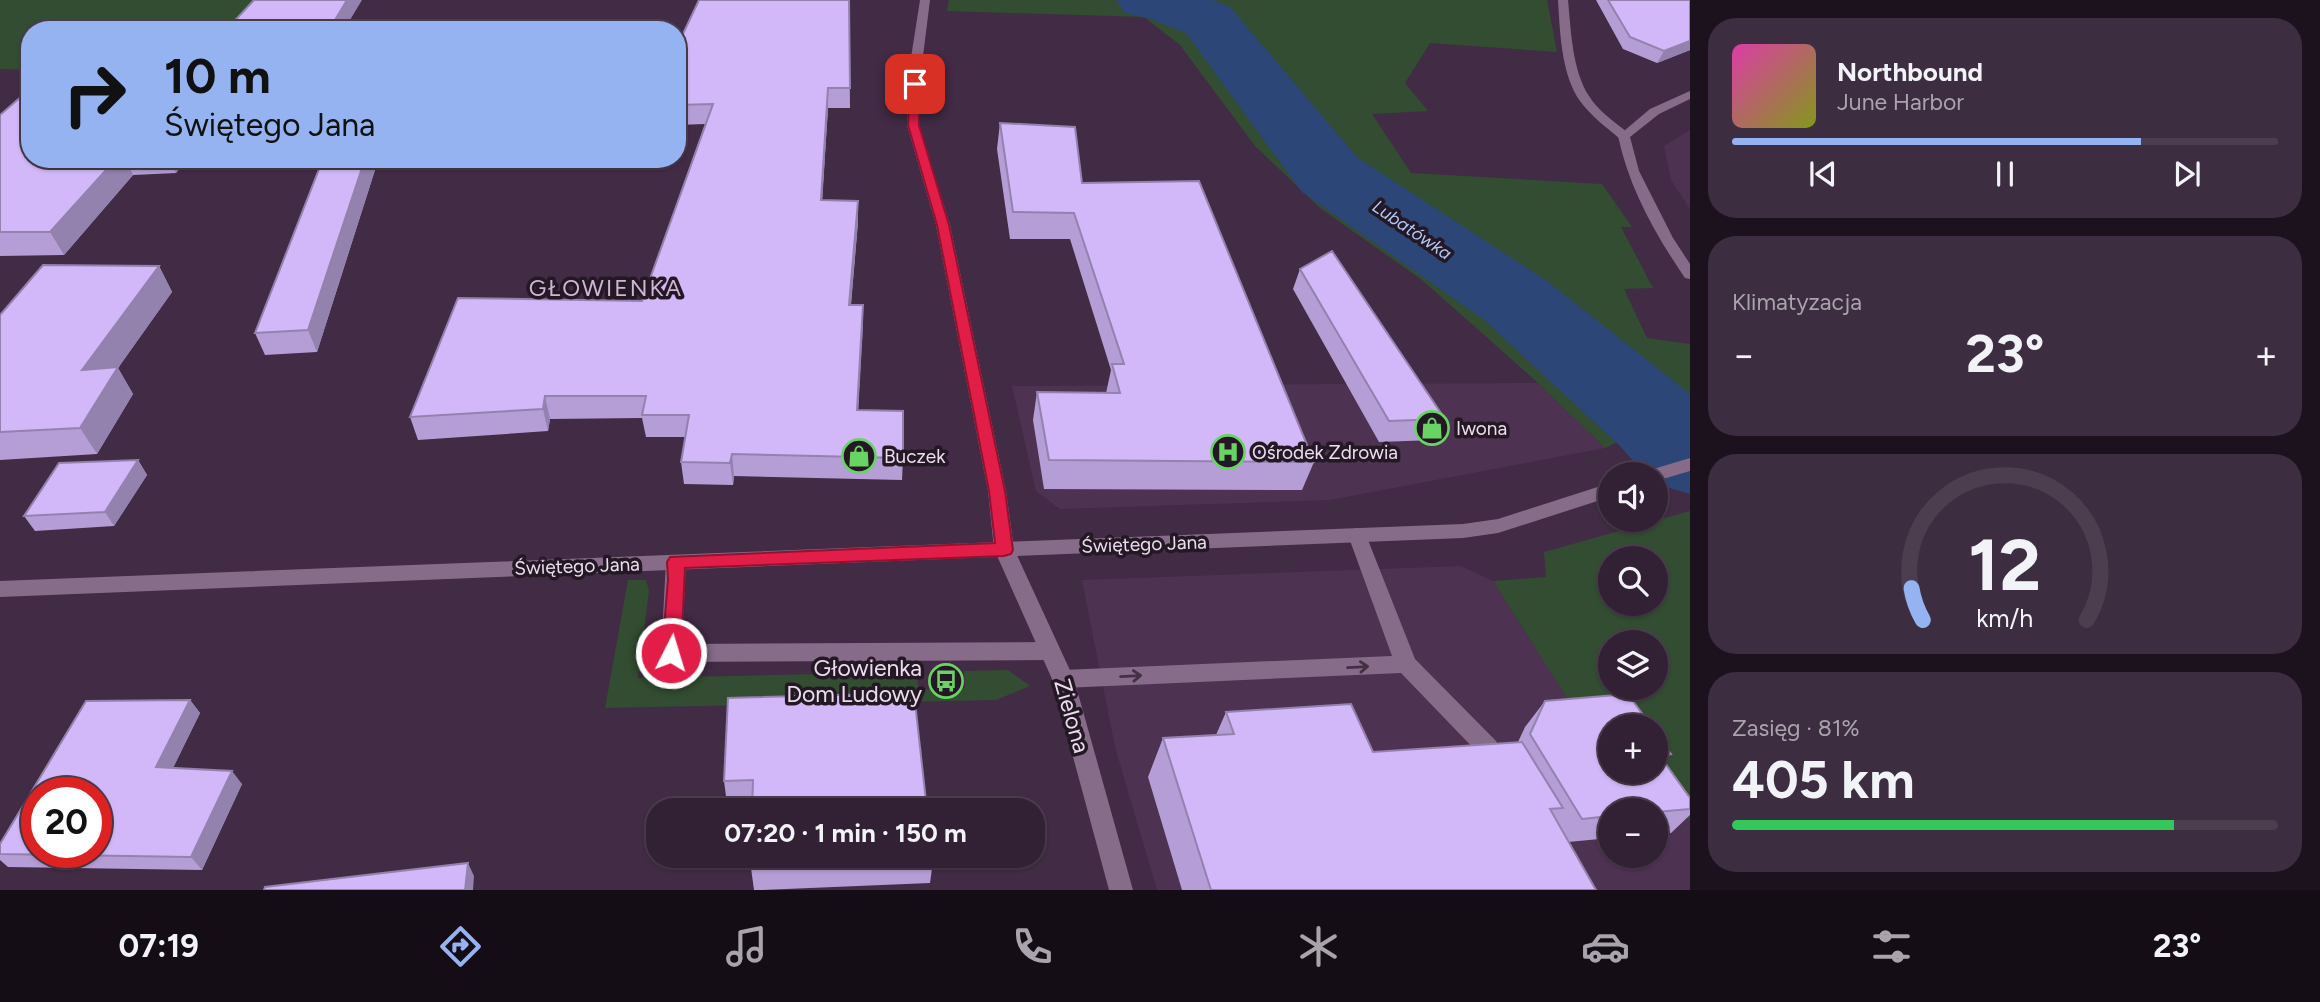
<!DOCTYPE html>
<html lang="pl">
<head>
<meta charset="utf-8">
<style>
	body { margin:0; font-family:Figtree,sans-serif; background:#3d2d40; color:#f1f3f6; height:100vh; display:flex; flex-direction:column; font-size:26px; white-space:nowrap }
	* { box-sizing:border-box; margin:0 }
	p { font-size:23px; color:#a8a3ac }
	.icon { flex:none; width:38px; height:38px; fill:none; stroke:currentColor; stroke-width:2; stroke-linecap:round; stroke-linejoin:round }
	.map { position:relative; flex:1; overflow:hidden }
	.panel { display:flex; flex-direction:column; gap:18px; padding:18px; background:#1c121d; width:630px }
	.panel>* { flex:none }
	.top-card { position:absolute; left:21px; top:21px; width:665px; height:147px; border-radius:28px; box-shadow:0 2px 5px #0004,0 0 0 2px #4d3e4f; background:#95b2f1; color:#111; overflow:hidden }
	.tools { position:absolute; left:1598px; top:462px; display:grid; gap:14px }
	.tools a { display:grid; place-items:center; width:70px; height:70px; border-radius:50%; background:#322034; box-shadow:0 2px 5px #0004,0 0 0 2px #4d3e4f; font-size:35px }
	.speed { position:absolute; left:21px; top:777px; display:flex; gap:14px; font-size:35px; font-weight:700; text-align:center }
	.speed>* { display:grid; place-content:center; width:91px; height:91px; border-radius:50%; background:#322034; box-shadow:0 2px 5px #0004,0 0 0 2px #4d3e4f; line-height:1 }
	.speed .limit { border:10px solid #d22; background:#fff; color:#111 }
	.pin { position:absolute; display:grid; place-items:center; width:60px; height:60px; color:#fff; margin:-30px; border-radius:14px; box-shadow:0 4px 10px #0006 }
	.me { position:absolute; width:77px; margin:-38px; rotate:5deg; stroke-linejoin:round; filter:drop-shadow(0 0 5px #0008) }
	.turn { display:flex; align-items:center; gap:24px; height:147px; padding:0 28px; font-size:32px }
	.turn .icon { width:91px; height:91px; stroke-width:2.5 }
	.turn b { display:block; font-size:49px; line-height:60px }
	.big { font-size:52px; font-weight:700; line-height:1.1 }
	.panel .tile { flex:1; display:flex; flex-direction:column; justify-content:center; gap:10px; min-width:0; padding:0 24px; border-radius:28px; background:#3d2d40 }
	.panel .dial { align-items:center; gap:0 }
	.dial svg { height:182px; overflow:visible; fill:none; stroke:#4d3e4f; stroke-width:7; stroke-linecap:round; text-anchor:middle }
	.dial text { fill:#f1f3f6; stroke:none }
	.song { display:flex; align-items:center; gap:21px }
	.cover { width:84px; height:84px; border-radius:10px; background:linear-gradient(135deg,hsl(320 70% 55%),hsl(70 70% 35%)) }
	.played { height:7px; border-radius:4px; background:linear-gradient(90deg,#95b2f1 75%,#4d3e4f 75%) }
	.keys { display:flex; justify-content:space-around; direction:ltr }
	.heat { display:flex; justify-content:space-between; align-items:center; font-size:38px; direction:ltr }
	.charge { height:10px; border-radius:5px; background:linear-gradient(90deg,#34c759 81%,#4d3e4f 0) }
	.trip { position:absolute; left:646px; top:798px; width:399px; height:70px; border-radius:28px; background:#322034; box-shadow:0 2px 5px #0004,0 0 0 2px #4d3e4f; font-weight:700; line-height:70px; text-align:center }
	.dock { display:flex; height:112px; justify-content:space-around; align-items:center; background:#140d15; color:#a8a3ac }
	.dock .icon { width:49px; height:49px }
	.dock .active { color:#95b2f1 }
	.dock b { font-size:32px; color:#f1f3f6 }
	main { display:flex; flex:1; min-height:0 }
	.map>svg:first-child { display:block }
</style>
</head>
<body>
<main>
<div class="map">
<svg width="1690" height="890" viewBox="0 0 1690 890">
	<rect width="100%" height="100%" fill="#422b45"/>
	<g fill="#4e3252" fill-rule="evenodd">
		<polygon points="1690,130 1690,209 1671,180 1664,146"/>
		<polygon points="1538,383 1605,448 1330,500 1060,509 1036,491 1012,386"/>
		<path d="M1461,566L1493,581L1568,700L1597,696L1619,726H1610V772H1653L1690,822V890H1157L1115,747L1082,580ZM1610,810H1656V856H1610Z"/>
	</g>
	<g fill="#324d31" fill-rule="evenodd">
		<polygon points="0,0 267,0 245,30 30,30 30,70 0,69"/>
		<polygon points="949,0 1547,0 1557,52 1430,43 1405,83 1428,111 1372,114 1411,173 1602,184 1632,227 1621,227 1653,288 1624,289 1647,338 1690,344 1690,412 1678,416 1562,317 1379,193 1332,151 1300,152 1351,201 1498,302 1619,399 1629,436 1605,448 1538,383 1422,280 1320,208 1255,146 1180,45 1144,17 947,11"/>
		<path d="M1690,511V822L1653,772H1656V726H1619L1597,696L1568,700L1493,581L1546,577L1544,552ZM1610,558H1656V604H1610ZM1610,642H1656V688H1610Z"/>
		<polygon points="628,580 646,580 649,591 638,678 916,672 919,689 965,688 964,671 1008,670 1030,686 996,700 605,708"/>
	</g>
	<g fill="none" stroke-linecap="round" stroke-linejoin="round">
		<polygon fill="#2c4678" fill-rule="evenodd" points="1116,0 1213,0 1230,7 1358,158 1547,281 1690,394 1690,494 1656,484 1656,474 1645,474 1618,444 1483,319 1302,192 1186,33 1151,19 1125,13"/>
		<g fill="#876c8a" fill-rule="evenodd">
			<polygon points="1357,528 1364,530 1366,535 1415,659 1496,741 1508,764 1505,771 1497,774 1489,771 1480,755 1401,673 1063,688 1055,685 1052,679 1055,673 1063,670 1392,656 1348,535 1350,530"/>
			<polygon points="676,555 683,557 686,562 682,644 1050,642 1057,645 1060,651 1057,657 1050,660 671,662 664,659 661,653 666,562 669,557"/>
		</g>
		<g fill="#876c8a" fill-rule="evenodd">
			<polygon points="920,0 930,0 922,64 919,125 950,225 1006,491 1014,549 1074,679 1133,890 1109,890 1052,679 994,549 988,491 936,225 907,125 910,64"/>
			<path d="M1558,0H1568C1571,30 1572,70 1589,96C1598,111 1615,122 1628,133V139H1620C1606,127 1591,116 1580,101C1561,74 1560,31 1558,0Z"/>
		</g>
		<g fill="#876c8a" fill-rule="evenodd">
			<path d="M1690,91V99L1659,114L1630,137L1639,171L1673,238L1690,264V279L1685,278C1655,234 1629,188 1618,136L1650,109Z"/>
			<polygon points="1690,458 1690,471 1656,481 1656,474 1647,474 1650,470"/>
			<polygon points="1610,483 1610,497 1498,533 1463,538 0,597 0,581 1463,524 1498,519"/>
		</g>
	</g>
	<g fill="#b59ed5">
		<polygon points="849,0 850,108 828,108 822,200 858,222 851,305 863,305 858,410 903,458 902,480 734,476 733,485 684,484 681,462 685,437 646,437 642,418 550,419 548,431 418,440 410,417 642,301 705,124 677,125 677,36 682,36"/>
		<polygon points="1596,0 1690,0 1690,50 1657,63 1623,49"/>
		<polygon points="0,115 30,159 187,159 176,173 133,175 64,255 0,256"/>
		<polygon points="1000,123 1082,183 1314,462 1302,490 1044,489 1033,420 1037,392 1106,393 1111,370 1070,239 1010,239 997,149"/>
		<polygon points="323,159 371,159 375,170 317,352 265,355 255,333"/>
		<polygon points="159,266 172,292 118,368 133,394 97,454 0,460 0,315"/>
		<polygon points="1300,269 1445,419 1434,440 1379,442 1293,289"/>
		<polygon points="138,460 147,475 114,526 35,531 24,516"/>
		<polygon points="914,693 752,804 727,804 724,781"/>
		<polygon points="190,700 200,713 173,768 242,784 202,870 8,867 0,860 0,844"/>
		<polygon points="1545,701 1656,733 1671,754 1664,761 1690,798 1690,815 1671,833 1656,834 1656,810 1610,810 1610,838 1568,842 1596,890 1182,890 1148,777 1163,738 1216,735 1226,712 1373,752 1518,742 1525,727"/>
		<polygon points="933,861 930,883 762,890 754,890 751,868"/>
	</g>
	<g fill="#9381ae">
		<polygon points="347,0 362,0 344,30 329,30"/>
		<polygon points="1690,41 1690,50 1657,63 1664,51"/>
		<polygon points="828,88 828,108 821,221 821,200"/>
		<polygon points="116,159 126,159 133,175 64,255 50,232"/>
		<polygon points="169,159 187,159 176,173"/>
		<polygon points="365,159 371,159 375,170 317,352 308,330"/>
		<polygon points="858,201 858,222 849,326 849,305"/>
		<polygon points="159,266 172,292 118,368 133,394 97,454 80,428 82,370"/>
		<polygon points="863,305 863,327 857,433 857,410"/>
		<polygon points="545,396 550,419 548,431 543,409"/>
		<polygon points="732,454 734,476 733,485 730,463"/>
		<polygon points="138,460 147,475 114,526 105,512"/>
		<polygon points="190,700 200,713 167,780 156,767"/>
		<polygon points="232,771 242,784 202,870 191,857"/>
		<polygon points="468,863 474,876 473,890 465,890"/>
	</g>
	<g fill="#d2b8f8" stroke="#9381ae" stroke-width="2" fill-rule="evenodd">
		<polygon points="254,0 347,0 329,30 226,30"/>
		<polygon points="699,0 849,0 850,88 828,88 821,200 858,201 849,305 863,305 857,410 903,411 903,458 732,454 730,463 681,462 689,415 642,415 646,396 545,396 543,409 410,417 458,298 642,301 713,104 677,105 677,36 682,36"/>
		<polygon points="1608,0 1690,0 1690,41 1664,51 1630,37"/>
		<polygon points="30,89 30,159 116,159 50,232 0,232 0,115"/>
		<polygon points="1000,123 1075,127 1082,183 1199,181 1314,462 1049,460 1037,392 1120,393 1112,364 1124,364 1074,213 1013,212"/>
		<polygon points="323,159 365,159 308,330 255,333"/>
		<polygon points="1332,251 1445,419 1389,421 1300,269"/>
		<polygon points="43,265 159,266 82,370 118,367 80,428 0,432 0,315"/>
		<polygon points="138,460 105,512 24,516 59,463"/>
		<polygon points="914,693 927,810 752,810 753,780 724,781 728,698"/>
		<polygon points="1628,694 1651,726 1610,726 1610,772 1656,772 1656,733 1671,754 1660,756 1690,798 1690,809 1656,812 1656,810 1610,810 1610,816 1582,819 1530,734 1545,701"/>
		<path d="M190,700L156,767L232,771L191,857L0,854V844L86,701ZM37,793H96V852H37Z"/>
		<polygon points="1351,704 1373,752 1522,742 1563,808 1550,809 1596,890 1211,890 1163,738 1234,734 1226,712"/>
		<polygon points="751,856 932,856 933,861 751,868"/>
		<polygon points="468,863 465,890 264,890 265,887"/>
	</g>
	<defs><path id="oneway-shaft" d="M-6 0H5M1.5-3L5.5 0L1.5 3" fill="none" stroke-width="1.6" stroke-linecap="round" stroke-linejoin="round" transform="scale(1.75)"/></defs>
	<g stroke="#413143">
		<use href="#oneway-shaft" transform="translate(1358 667) rotate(-3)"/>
		<use href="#oneway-shaft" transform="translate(1131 676) rotate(-3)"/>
	</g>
	<polygon fill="#e11d48" stroke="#92132f" stroke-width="2" points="915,81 920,84 919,125 949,225 1005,491 1013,550 1011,554 1004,556 685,568 681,653 678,659 671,661 665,659 662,653 668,579 667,562 670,557 995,543 989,491 937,225 908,125 910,84"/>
	<defs>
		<g id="shop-ring" transform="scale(1.75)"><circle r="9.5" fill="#231824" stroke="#69d464" stroke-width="1.5"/><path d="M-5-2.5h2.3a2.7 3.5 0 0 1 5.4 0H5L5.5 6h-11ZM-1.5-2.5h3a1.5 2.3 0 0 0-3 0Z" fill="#69d464"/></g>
		<g id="hospital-ring" transform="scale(1.75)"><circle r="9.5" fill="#231824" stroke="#69d464" stroke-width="1.5"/><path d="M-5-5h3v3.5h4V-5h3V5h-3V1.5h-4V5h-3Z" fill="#69d464"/></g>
		<g id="bus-ring" transform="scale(1.75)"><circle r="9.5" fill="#231824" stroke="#69d464" stroke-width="1.5"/><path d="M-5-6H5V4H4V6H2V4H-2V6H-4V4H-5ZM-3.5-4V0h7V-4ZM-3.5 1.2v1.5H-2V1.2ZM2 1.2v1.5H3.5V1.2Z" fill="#69d464"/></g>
	</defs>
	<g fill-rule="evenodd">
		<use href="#shop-ring" x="1432" y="428"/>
		<use href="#hospital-ring" x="1228" y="452"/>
		<use href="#shop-ring" x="859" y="456"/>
		<use href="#bus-ring" x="946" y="681"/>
	</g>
	<g text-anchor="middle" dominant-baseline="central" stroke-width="7" stroke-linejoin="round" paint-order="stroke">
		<g font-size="18" font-style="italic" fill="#aec8f7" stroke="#231824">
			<text transform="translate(1412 230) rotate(34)">Lubatówka</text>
		</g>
		<g font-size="19" fill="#ecddee" stroke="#231824" text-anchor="start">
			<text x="1456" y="428">Iwona</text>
			<text x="1252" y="452">Ośrodek Zdrowia</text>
			<text x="884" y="456">Buczek</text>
		</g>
		<g font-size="19" fill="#ecddee" stroke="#231824">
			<text transform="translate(1144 544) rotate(-2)">Świętego Jana</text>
			<text transform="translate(577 566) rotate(-2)">Świętego Jana</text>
		</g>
		<g font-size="23" letter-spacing="2" fill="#d1b4d4" stroke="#231824">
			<text x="606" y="288">GŁOWIENKA</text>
		</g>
		<g font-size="23" fill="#ecddee" stroke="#231824" text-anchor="end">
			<text x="922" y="668">Głowienka<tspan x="922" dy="26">Dom Ludowy</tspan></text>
		</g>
		<g font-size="23" fill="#ecddee" stroke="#231824">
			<text transform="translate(1072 716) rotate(74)">Zielona</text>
		</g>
	</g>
</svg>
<div class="tools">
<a><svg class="icon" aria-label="sound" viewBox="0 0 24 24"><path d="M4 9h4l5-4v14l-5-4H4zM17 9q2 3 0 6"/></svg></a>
<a><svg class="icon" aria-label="search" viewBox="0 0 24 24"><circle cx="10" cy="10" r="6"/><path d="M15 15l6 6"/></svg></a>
<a><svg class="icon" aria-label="layers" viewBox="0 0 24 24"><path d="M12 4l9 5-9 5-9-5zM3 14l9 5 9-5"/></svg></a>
<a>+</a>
<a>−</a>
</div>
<div class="speed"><div class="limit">20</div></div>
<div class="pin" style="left:915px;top:84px;background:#d93025"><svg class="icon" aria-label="arrive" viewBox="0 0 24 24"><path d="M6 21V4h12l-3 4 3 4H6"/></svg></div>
<svg class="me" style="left:671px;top:653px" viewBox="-20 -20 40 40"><circle r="17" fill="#e11d48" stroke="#fff" stroke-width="3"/><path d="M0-11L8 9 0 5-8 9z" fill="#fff"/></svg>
<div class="trip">07:20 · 1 min · 150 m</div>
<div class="top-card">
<div class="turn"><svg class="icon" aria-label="right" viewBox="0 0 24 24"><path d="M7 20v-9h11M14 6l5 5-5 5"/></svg><div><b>10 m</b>Świętego Jana</div></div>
</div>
</div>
<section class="panel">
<div class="tile">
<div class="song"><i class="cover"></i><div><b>Northbound</b><p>June Harbor</p></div></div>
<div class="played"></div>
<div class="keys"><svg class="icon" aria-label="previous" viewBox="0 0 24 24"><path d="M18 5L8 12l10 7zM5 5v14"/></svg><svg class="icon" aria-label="pause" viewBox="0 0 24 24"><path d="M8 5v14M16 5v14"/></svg><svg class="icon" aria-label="next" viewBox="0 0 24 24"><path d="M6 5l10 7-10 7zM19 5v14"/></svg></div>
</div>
<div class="tile"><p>Klimatyzacja</p>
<div class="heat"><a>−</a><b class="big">23°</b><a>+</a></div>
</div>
<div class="tile dial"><svg viewBox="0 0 100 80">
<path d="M14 69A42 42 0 1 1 86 69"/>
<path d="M14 69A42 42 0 0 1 9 55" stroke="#95b2f1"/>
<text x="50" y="56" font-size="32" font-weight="700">12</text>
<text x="50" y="72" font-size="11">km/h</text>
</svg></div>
<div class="tile"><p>Zasięg · 81%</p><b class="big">405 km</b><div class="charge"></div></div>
</section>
</main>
<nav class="dock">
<b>07:19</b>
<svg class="icon active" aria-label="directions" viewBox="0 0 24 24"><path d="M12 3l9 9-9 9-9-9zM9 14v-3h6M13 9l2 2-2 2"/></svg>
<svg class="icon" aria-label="music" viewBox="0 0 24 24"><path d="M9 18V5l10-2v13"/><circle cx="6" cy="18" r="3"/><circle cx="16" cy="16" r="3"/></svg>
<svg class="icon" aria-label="phone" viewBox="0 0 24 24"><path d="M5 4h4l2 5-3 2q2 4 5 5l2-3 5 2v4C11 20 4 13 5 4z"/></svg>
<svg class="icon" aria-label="climate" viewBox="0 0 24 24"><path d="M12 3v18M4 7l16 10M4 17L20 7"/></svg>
<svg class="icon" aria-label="car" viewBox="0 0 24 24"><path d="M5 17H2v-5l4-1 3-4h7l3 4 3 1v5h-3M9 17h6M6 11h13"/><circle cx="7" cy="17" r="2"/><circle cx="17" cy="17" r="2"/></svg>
<svg class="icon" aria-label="filters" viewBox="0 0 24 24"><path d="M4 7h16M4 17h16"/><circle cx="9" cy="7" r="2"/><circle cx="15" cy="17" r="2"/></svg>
<b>23°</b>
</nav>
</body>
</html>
